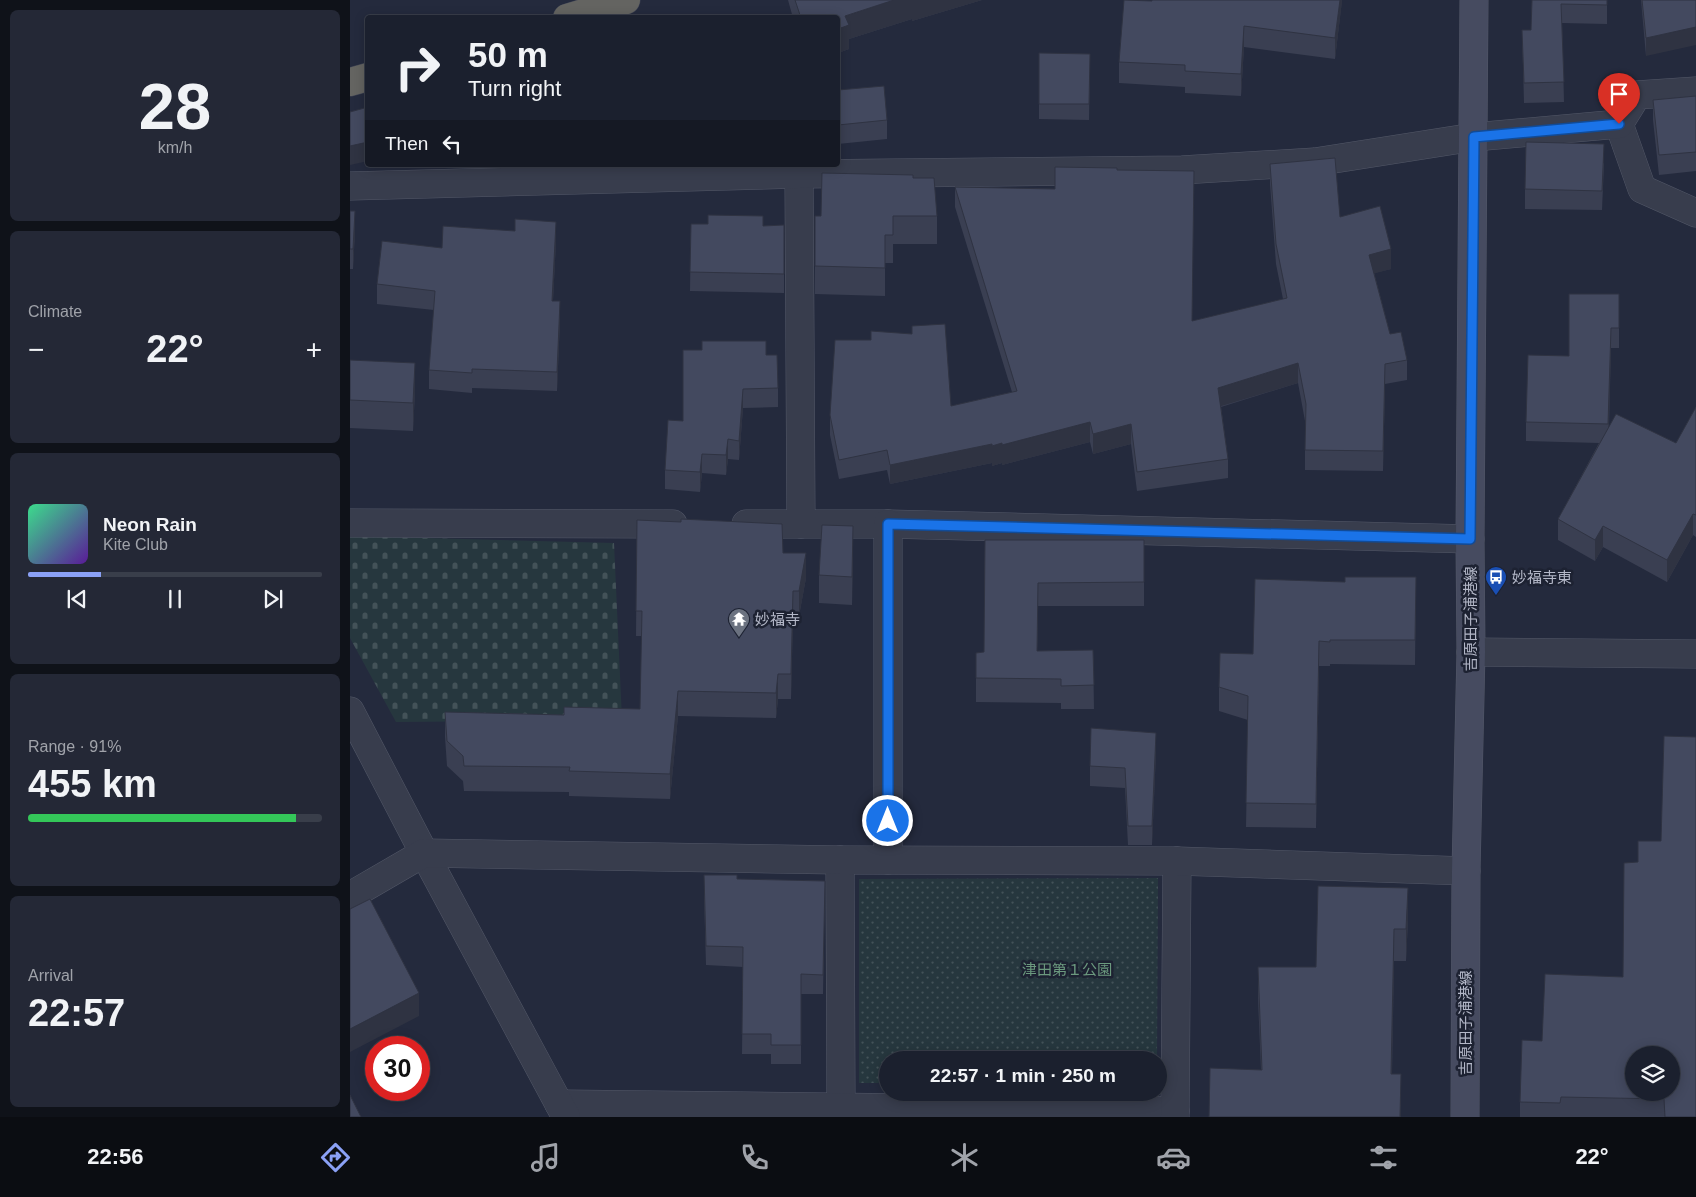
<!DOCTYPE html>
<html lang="en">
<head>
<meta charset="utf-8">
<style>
	body { margin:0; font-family:Helvetica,"Noto Sans JP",sans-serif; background:#242836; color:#f1f3f6; height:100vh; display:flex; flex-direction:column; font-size:19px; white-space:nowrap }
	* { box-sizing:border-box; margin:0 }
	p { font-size:16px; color:#a0a3aa }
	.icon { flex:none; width:28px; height:28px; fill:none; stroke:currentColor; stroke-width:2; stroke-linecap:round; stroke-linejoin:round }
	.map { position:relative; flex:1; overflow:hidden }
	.panel { display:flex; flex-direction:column; gap:10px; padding:10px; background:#0f1219; width:350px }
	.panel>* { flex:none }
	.top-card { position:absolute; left:15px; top:15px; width:475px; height:152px; border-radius:5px; box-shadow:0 2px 12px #0003,0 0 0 1px #393e4a; background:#1b202e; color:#f1f3f6; overflow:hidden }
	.tools { position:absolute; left:1275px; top:1046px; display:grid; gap:10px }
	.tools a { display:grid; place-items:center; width:55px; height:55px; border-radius:50%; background:#1b202e; box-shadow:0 2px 12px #0003,0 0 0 1px #393e4a; font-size:25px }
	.speed { position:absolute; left:15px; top:1036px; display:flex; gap:10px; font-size:25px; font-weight:700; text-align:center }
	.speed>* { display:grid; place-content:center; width:65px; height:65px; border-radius:50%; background:#1b202e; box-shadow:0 2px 12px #0003,0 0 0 1px #393e4a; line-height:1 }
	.speed .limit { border:8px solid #d22; background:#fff; color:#111 }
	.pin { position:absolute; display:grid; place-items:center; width:42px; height:42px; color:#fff; margin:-51px -21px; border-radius:50% 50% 50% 0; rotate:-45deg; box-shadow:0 0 5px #0007 }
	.pin .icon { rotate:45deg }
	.me { position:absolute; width:55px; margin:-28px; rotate:0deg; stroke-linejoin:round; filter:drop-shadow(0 0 4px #0008) }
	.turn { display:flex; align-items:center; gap:18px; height:105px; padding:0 20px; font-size:22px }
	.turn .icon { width:65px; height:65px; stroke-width:2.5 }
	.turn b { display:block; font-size:35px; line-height:42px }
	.then { display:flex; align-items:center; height:48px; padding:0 20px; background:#0003; gap:10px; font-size:19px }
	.big { font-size:38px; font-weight:700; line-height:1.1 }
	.panel .widget { flex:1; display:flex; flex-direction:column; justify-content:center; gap:8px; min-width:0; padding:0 18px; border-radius:8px; background:#242836 }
	.panel .dial { align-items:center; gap:0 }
	.dial b { font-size:65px; line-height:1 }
	.song { display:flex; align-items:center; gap:15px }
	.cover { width:60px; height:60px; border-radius:8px; background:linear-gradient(135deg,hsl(150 70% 55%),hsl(270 70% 35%)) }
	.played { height:5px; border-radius:2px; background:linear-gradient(90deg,#8ba1f6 25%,#393e4a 25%) }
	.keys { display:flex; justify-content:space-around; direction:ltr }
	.heat { display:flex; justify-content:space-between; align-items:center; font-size:28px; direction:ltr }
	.charge { height:8px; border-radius:4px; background:linear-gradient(90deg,#34c759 91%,#393e4a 0) }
	.trip { position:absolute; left:529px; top:1051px; width:288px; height:50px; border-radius:25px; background:#1b202e; box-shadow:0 2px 12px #0003,0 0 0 1px #393e4a; font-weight:700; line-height:50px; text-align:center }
	.dock { display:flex; height:80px; justify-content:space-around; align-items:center; background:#0b0d12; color:#a0a3aa }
	.dock .icon { width:35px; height:35px }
	.dock .selected { color:#8ba1f6 }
	.dock b { font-size:22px; color:#f1f3f6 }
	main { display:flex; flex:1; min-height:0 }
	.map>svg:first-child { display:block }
</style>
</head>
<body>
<main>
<section class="panel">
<div class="widget dial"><b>28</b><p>km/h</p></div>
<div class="widget"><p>Climate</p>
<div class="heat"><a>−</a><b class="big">22°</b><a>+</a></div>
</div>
<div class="widget">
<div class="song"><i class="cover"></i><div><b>Neon Rain</b><p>Kite Club</p></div></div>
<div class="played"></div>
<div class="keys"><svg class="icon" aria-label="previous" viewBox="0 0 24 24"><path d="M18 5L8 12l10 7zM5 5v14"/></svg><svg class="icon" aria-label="pause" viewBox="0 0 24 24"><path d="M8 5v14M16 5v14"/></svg><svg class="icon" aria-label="next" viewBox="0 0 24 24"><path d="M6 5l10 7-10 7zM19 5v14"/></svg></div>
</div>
<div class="widget"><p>Range · 91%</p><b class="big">455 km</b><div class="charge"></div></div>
<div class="widget"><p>Arrival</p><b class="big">22:57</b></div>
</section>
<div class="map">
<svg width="1346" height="1117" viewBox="0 0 1346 1117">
	<defs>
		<pattern id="cemetery-stones" width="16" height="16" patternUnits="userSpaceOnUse" patternTransform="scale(1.25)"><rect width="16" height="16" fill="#26373e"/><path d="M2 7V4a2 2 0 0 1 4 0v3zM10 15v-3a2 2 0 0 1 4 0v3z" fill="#435258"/></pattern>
		<pattern id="park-dots" width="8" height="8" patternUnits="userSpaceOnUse" patternTransform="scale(1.25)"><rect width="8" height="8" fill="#26373e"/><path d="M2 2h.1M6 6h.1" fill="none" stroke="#435258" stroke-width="1.8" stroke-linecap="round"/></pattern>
	</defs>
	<rect width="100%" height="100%" fill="#242a3d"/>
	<polygon fill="url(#cemetery-stones)" points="0,536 264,543 272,720 46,722 0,638"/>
	<polygon fill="url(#park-dots)" points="808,878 807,1060 538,1060 537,1083 509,1083 509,879"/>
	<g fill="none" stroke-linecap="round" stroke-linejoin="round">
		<g stroke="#535868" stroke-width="29">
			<g id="minor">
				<polyline points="1269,124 1292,189 1346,213"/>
				<polyline points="449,174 451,524"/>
				<polyline points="0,186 449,174 832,170 965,162 1124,137 1269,124 1287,95 1346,91"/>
				<polyline points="0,523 323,524"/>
				<polyline points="396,524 538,524 1120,539"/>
				<polyline points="1121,652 1346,654"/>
				<polyline points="490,860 491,1106"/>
				<polyline points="538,860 538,524"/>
				<polyline points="209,1104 825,1111"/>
				<polyline points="825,1117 827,861"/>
			</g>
		</g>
		<g stroke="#535868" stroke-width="29">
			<g id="tertiary">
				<polyline points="0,711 74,853 216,1117"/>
				<polyline points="0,896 74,853 490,860 827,861 1116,871"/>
			</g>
		</g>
		<g stroke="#535868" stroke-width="29">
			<polyline id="secondary" points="1115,1117 1116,871 1121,652 1120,539 1124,0"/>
		</g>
		<g stroke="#404555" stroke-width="29">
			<g id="trunk">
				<polyline points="217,18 276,0"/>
				<polyline points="0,82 18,77"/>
			</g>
		</g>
		<use href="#minor" stroke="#383d4d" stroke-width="28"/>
		<use href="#tertiary" stroke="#383d4d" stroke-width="28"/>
		<use href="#secondary" stroke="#464b60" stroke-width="28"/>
		<use href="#trunk" stroke="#646461" stroke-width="28"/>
	</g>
	<g fill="#3a3f52">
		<polygon points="438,0 632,0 562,21 562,19 499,39 499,49 488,53 488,18 443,18"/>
		<polygon points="992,0 985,59 894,47 891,96 835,93 835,87 769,83 769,62 802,1"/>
		<polygon points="1182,0 1257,0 1257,24 1212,23 1214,102 1174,103 1172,30 1181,30"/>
		<polygon points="1291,0 1346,0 1296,56"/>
		<polygon points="689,53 740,54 739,120 689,119"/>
		<polygon points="488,90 537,120 537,139 488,144"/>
		<polygon points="1346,96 1346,171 1309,175 1303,120 1303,100"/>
		<polygon points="1254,163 1252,210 1175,209 1175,189"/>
		<polygon points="920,164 990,217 1041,269 1024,273 1040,334 1057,360 1057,380 1035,384 1033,471 955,470 955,421 948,383 871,407 878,459 878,478 787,491 781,444 743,454 740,442 652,465 652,463 642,466 642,463 540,484 537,470 489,479 480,435 480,415 521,340 562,334 562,326 601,406 662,392 605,207 605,187 705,189 767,170 842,321 933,299 926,264 920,184"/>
		<polygon points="563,178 587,216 587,244 543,244 543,263 535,263 535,296 465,294 465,216 471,216"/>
		<polygon points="0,211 5,231 3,269 0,269"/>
		<polygon points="341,224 413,226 434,225 434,293 340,291"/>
		<polygon points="206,241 203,301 210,320 207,391 122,388 122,393 79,389 79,370 84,310 27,304 27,284 92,248"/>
		<polygon points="1269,294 1269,348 1261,348 1259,427 1326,443 1346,407 1346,537 1343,535 1317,582 1253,547 1245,561 1208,540 1208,519 1249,443 1176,441 1176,422 1219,356"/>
		<polygon points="416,355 428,388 428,407 393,408 389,460 378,459 376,475 352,473 350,492 315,489 315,470 333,421"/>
		<polygon points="0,360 65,391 63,431 0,428"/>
		<polygon points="287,520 433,553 456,578 449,616 443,616 441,699 428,699 426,718 328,716 320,799 219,796 219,792 114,791 113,781 97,766 95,737 95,712 214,715 290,709 292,636 286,636"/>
		<polygon points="635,540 794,540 794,606 688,606 687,651 743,650 744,709 711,709 711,703 626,702 626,653 634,652"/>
		<polygon points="503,554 502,605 469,603 469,575"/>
		<polygon points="1066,577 1065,665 980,664 980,666 969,666 966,828 896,827 898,720 869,711 869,687 903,654 995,582"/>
		<polygon points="806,752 802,845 778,845 775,788 740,786 740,766"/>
		<polygon points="1311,841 1346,1117 1170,1117 1170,1102 1192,1041 1273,977 1288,862"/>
		<polygon points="387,879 475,881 473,994 451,994 451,1064 421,1064 421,1054 392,1054 393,967 356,965 354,895"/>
		<polygon points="1058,920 1056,961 1044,961 1042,1074 1051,1106 911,1070 908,999 908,967 966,967"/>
	</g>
	<g fill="#2f3342">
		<polygon points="544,0 562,0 562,19 499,39 499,49 488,53 488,29 495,16"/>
		<polygon points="562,0 632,0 562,21"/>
		<polygon points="990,0 992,0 992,2 985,59 985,38"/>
		<polygon points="894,26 894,47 891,96 891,74"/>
		<polygon points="1346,27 1346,45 1296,56 1296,38"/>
		<polygon points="18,142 18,161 0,165 0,146"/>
		<polygon points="5,211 5,231 3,269 3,249"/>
		<polygon points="206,222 206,241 202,320 202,301"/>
		<polygon points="1041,249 1041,269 1019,275 1019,255"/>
		<polygon points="210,301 210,320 207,391 207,372"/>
		<polygon points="1261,328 1261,348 1258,444 1258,424"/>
		<polygon points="65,363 65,391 63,431 63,403"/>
		<polygon points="948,363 948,383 868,407 868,388"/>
		<polygon points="1035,364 1035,384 1033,471 1033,451"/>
		<polygon points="393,389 393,408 389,460 389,441"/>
		<polygon points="740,422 740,442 652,465 652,445"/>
		<polygon points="781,424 781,444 743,454 743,434"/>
		<polygon points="378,439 378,459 376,475 376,455"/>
		<polygon points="652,443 652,463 642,466 642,446"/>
		<polygon points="642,444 642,463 540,484 540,465"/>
		<polygon points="352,454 352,473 350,492 350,472"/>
		<polygon points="1343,514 1343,535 1317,582 1317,560"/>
		<polygon points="503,526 503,554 502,605 502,577"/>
		<polygon points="1253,526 1253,547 1245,561 1245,540"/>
		<polygon points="456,553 456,578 449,616 449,591"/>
		<polygon points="443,591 443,616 441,699 441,674"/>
		<polygon points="969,641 969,666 966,828 966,804"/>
		<polygon points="428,674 428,699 426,718 426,693"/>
		<polygon points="328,691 328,716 320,799 320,774"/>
		<polygon points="806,733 806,752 802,845 802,826"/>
		<polygon points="1058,888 1058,920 1056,961 1056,929"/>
		<polygon points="1044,929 1044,961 1041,1105 1041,1074"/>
		<polygon points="69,993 69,1016 0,1052 0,1029"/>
		<polygon points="1051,1074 1051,1117 1050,1117"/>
	</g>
	<g fill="#43495f" stroke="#2f3342" fill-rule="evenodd">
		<polygon points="445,0 544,0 495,16 499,25 488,29 488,18 451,18"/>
		<polygon points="774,0 802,1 802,0 990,0 985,38 894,26 891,74 835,71 835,65 769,62"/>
		<polygon points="1182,0 1257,0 1257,5 1211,4 1214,82 1174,83 1172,30 1181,30"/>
		<polygon points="1292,0 1346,0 1346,27 1296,38"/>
		<polygon points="689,53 740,54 739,104 689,104"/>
		<polygon points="534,86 537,120 488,125 488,90"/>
		<polygon points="1346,96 1346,152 1309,155 1303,100"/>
		<polygon points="18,107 18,142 0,146 0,112"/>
		<polygon points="1176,142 1254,144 1252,191 1175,189"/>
		<polygon points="985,158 990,217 1030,206 1041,249 1019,255 1040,334 1051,332 1057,360 1035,364 1033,451 955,450 956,404 948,363 868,388 878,459 787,472 781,424 743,434 740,422 652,445 652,443 642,446 642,444 540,465 537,450 489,460 480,415 485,340 521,340 521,331 562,334 562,326 595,324 601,406 667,391 605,187 705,189 705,167 767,168 767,170 844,171 842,321 937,298 926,244 920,164"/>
		<polygon points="472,173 563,175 563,178 584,178 587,216 543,216 543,235 535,235 535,268 465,266 465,216 471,216"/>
		<polygon points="0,211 5,211 3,249 0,249"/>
		<polygon points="358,215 413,216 413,226 434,225 434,274 340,272 341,224 358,224"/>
		<polygon points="165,219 206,222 202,301 210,301 207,372 122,369 122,373 79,370 85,291 27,284 32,241 92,248 93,226 165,231"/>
		<polygon points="1219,294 1269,294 1269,328 1261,328 1258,424 1176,422 1178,355 1219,356"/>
		<polygon points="352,341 416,341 416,355 427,355 428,388 393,389 389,441 378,439 376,455 352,454 350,472 315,470 318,420 333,421 333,350 352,350"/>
		<polygon points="0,360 65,363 63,403 0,400"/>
		<polygon points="1346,407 1346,515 1343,514 1317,560 1253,526 1245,540 1208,519 1266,414 1326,443"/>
		<polygon points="331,519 432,524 433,553 456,553 449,591 443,591 441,674 428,674 426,693 328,691 320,774 219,771 220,767 114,766 113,756 97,741 95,712 214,715 214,707 290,709 292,611 286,611 287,520 331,522"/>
		<polygon points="472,525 503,526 502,577 469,575"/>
		<polygon points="635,540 794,540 794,582 688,583 687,651 743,650 744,685 711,686 711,679 626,678 626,653 634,652"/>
		<polygon points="995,577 1066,577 1065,640 980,640 980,642 969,641 966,804 896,803 898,696 869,687 870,653 903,654 905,579 995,582"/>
		<polygon points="741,728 806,733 802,826 778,826 775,768 740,766"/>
		<path d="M1314,736L1346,737V1117H1315L1314,1099L1211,1097L1210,1103L1170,1102L1172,1040L1192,1041L1195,974L1273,977L1274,863L1288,862V841H1311ZM1284,1055H1321V1092H1284Z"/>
		<polygon points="354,875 387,875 387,879 475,881 473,975 451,974 451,1045 421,1045 421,1034 392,1034 393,947 356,946"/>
		<polygon points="968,886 1058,888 1056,929 1044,929 1041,1074 1051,1074 1050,1117 859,1117 860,1068 912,1070 908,967 966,967"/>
		<polygon points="20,899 69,993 0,1029 0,909"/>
		<polygon points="0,1095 11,1117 0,1117"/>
	</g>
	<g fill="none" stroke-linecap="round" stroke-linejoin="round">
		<g stroke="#114b97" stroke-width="12">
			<polyline id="route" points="538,821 538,524 1120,539 1124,137 1269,124"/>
		</g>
		<use href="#route" stroke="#1a73e8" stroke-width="9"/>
	</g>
	<defs>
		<g id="bus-pin" transform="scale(1.125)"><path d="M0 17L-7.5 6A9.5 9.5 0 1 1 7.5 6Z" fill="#1a4fb4" stroke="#1d2232"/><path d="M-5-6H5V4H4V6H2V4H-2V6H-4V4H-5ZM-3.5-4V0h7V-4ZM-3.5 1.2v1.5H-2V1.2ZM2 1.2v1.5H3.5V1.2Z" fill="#fff"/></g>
		<g id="temple-pin" transform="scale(1.125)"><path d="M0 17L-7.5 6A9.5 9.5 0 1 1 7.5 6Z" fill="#6b7280" stroke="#1d2232"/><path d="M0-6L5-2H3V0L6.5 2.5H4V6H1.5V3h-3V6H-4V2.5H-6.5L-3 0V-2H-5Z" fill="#fff"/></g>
	</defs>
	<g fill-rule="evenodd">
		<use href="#bus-pin" x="1146" y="577"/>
		<use href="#temple-pin" x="389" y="619"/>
	</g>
	<g text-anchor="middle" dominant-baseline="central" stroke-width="5" stroke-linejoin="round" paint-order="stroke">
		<g font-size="15" fill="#b4b8c8" stroke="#1d2232" text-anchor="start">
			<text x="1162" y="577">妙福寺東</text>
			<text x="405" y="619">妙福寺</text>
		</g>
		<g font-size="15" fill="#b4b8c8" stroke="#1d2232">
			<text transform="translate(1120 619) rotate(-90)">吉原田子浦港線</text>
			<text transform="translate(1115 1023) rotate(-90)">吉原田子浦港線</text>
		</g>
		<g font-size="15" fill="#6b997e" stroke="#1d2232">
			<text x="717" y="969">津田第１公園</text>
		</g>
	</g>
</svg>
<div class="tools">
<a><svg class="icon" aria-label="layers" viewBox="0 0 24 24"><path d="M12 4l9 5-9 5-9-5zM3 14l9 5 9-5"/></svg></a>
</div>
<div class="speed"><div class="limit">30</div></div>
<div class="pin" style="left:1269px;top:124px;background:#d93025"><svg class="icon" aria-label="arrive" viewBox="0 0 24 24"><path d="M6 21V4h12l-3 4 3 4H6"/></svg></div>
<svg class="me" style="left:538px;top:821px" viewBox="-20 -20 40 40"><circle r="17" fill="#1a73e8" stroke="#fff" stroke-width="3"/><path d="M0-11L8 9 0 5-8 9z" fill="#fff"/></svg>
<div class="trip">22:57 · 1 min · 250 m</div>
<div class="top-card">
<div class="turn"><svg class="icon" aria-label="right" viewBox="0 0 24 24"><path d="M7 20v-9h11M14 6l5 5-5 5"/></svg><div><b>50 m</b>Turn right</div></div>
<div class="then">Then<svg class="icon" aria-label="left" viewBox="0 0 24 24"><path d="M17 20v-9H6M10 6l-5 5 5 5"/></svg></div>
</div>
</div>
</main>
<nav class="dock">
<b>22:56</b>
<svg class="icon selected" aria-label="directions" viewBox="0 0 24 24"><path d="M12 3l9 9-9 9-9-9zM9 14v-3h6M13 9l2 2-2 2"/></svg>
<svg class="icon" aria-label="music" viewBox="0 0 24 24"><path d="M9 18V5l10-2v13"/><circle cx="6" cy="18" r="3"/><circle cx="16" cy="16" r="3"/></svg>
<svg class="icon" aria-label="phone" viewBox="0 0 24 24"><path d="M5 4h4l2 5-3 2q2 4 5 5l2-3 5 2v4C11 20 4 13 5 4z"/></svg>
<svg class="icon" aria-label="climate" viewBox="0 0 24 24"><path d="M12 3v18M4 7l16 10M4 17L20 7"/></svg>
<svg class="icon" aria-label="car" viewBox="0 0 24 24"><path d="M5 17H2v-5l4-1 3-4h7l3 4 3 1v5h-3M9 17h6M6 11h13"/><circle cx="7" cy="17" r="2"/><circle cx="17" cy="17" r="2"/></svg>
<svg class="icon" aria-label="filters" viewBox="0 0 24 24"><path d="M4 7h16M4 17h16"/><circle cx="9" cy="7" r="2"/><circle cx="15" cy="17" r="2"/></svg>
<b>22°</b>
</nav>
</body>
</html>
